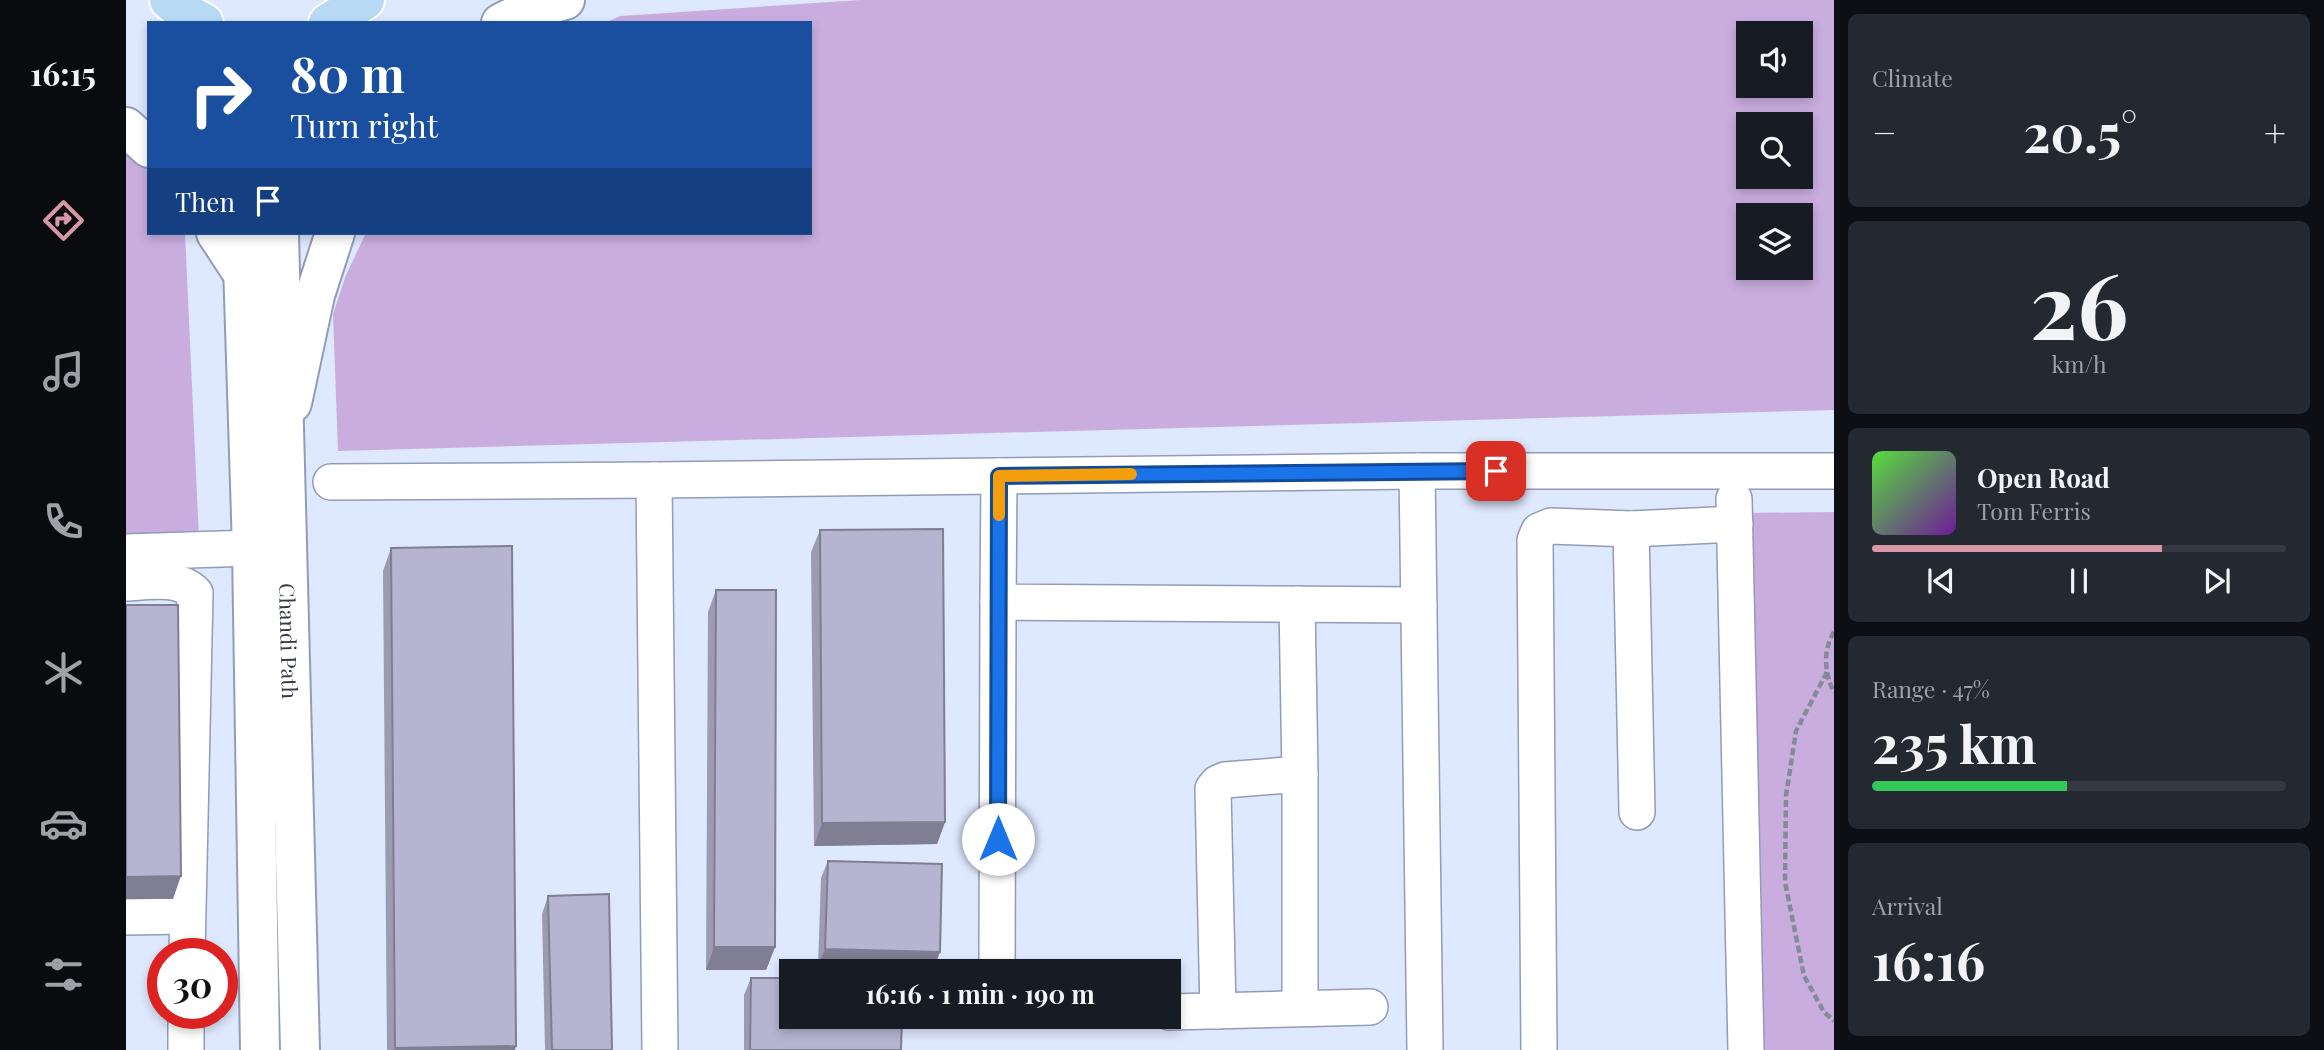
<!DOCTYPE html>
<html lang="en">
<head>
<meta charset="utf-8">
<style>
	body { margin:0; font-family:"Playfair Display",serif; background:#242831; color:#f1f3f6; height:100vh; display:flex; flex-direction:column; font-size:26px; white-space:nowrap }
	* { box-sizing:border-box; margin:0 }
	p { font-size:23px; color:#9ea1a6 }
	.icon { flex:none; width:38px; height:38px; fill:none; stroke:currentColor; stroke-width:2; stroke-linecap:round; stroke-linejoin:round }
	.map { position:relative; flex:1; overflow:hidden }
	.drawer { display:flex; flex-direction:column; gap:14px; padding:14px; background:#0d0f14; width:490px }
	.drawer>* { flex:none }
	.top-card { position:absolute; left:21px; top:21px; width:665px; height:214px; border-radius:0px; box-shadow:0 4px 10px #0003; background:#1a4fa0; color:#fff; overflow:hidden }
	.tools { position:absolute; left:1610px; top:21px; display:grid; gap:14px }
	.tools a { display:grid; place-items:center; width:77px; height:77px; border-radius:0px; background:#171b24; box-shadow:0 4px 10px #0003; font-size:35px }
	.speed { position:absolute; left:21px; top:938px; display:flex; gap:14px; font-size:35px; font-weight:700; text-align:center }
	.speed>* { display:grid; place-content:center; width:91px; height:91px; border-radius:50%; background:#171b24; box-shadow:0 4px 10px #0003; line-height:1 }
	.speed .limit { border:10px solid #d22; background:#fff; color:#111 }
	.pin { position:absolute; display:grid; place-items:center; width:60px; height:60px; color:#fff; margin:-30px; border-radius:14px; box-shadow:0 4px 10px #0006 }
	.me { position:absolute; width:77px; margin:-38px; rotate:0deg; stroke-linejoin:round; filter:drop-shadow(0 0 5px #0008) }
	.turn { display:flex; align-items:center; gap:24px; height:147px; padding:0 28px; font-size:32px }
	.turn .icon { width:91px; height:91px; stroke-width:2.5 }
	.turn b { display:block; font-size:49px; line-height:60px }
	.then { display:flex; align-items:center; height:66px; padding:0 28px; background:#0003; gap:14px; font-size:26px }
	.big { font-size:52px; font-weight:700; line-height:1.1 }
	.drawer .card { flex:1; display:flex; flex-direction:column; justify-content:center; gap:10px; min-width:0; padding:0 24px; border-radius:10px; background:#242831 }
	.drawer .dial { align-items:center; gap:0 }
	.dial b { font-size:91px; line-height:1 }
	.song { display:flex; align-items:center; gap:21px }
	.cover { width:84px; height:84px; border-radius:10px; background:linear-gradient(135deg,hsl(110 70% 55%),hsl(280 70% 35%)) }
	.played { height:7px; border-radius:4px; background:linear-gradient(90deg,#d797a6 70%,#363941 70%) }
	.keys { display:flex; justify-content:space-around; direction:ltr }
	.heat { display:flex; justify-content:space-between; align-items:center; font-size:38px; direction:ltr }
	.charge { height:10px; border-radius:5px; background:linear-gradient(90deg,#34c759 47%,#363941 0) }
	.trip { position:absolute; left:653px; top:959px; width:402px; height:70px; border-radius:0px; background:#171b24; box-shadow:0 4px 10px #0003; font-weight:700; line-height:70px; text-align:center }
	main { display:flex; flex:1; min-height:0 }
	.menu { display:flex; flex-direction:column; width:126px; justify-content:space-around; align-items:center; background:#090b0e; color:#9ea1a6 }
	.menu .icon { width:49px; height:49px }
	.menu .active { color:#d797a6 }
	.menu b { font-size:32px; color:#f1f3f6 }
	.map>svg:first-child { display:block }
</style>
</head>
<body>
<main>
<nav class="menu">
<b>16:15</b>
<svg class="icon active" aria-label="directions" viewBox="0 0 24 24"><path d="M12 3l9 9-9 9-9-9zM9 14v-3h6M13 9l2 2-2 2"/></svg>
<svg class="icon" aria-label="music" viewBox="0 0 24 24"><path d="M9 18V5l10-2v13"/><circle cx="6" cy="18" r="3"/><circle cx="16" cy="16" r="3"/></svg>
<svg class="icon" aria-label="phone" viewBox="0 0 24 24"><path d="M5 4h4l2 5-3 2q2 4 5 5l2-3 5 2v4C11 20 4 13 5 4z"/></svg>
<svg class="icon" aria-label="climate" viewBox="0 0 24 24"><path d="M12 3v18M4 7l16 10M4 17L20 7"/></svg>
<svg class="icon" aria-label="car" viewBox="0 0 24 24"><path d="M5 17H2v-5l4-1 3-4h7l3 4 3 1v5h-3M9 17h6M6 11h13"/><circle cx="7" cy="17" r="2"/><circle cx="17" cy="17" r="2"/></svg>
<svg class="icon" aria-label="filters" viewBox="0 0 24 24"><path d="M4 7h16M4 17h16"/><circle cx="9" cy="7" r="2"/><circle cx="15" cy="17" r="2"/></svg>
</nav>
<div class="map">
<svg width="1708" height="1050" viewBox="0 0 1708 1050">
	<rect width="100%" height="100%" fill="#dee8fe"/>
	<g fill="#c9addf" fill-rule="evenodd">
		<path d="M734,0H1708V410L212,451L207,314L220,275L240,233H684V23H478L495,16ZM1622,33H1675V86H1622ZM1622,124H1675V177H1622ZM1622,215H1675V268H1622Z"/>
		<polygon points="0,144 23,169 23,233 59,233 73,539 0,540"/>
		<polygon points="1708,512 1708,1050 1622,1050 1620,513"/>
	</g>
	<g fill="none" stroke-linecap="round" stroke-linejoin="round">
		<g stroke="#919cb6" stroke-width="38">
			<g id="minor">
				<polyline points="1291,471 1299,1050"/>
				<polyline points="873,476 872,602 1293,605"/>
				<polyline points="528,480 534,1050"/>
				<polyline points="205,482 528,480 1291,471 1708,471"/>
				<polyline points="1608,499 1620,1050"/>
				<polyline points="1505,529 1511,812"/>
				<polyline points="0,552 126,548"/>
				<path d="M0,583C22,582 52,576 69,593L61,954"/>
				<polyline points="1171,604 1174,774"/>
				<polyline points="0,917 61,916"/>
				<polyline points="871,971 872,602"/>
				<polyline points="1092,1011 1087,789 1092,783 1099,780 1174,774 1174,1008"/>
				<polyline points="1043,1012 1244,1007"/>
				<polyline points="60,1050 60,1013"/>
				<polyline points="1413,1050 1409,540 1413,531 1425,526 1505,529 1609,524"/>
			</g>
		</g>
		<g stroke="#919cb6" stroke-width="42">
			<g id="tertiary">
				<polyline points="375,23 397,12 439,0"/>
				<polyline points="0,127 23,148"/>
				<polyline points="90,233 117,274"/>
				<polyline points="166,403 189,295 209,233"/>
			</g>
		</g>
		<g stroke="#919cb6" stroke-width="42">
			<g id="secondary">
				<polyline points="116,233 126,548 134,1050"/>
				<path id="s1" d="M153,233L174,1050"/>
			</g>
		</g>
		<g stroke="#fff" stroke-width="42">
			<g id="trunk">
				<polyline points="43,0 55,10 78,23"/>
				<polyline points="202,23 239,0"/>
			</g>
		</g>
		<g stroke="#838a9a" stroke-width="4.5" stroke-dasharray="7 3.5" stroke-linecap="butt">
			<path d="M1708,632C1696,651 1699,674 1708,693"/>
			<polyline points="1701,672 1670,731 1660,796 1659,882 1678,976 1698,1012 1708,1021"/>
		</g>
		<use href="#minor" stroke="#fff" stroke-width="35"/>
		<use href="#tertiary" stroke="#fff" stroke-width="38"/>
		<use href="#secondary" stroke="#fff" stroke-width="38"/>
		<use href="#trunk" stroke="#b8daf4" stroke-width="38"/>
	</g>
	<g fill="#9d9bb3">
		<polygon points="694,530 819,822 811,844 688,846 685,552"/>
		<polygon points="265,548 389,1050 261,1050 257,571"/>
		<polygon points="590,590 649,947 640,970 580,970 582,612"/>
		<polygon points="702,861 814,952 807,970 692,967 695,878"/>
		<polygon points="422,896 486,1050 419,1050 416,914"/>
		<polygon points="625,978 775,1050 618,1050 618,995"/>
	</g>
	<g fill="#7f7e92">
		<polygon points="819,822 811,844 688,846 696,823"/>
		<polygon points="55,876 47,899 0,899 0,877"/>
		<polygon points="588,947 649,947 640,970 580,970"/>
		<polygon points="699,949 814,952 807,970 692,967"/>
		<polygon points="390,1046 389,1050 268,1050 269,1048"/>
	</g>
	<g fill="#b6b4d0" stroke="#7f7e92" stroke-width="2">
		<polygon points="817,529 819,822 696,823 694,530"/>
		<polygon points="386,546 390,1046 269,1048 265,548"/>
		<polygon points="590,590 650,590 649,947 588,947"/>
		<polygon points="0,605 52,605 55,876 0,877"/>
		<polygon points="702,861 816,864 814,952 699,949"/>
		<polygon points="483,894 486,1050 426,1050 422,896"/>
		<polygon points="625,978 665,978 665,1017 776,1017 775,1050 624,1050"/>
	</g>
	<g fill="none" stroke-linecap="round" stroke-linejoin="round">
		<g stroke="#114b97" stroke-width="18">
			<polyline id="route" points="872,839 873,476 1370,471"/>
		</g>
		<use href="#route" stroke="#1a73e8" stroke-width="12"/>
		<polyline stroke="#f59e0b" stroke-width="12" points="873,515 873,476 1005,474"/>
	</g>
	<g text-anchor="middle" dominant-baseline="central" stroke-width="7" stroke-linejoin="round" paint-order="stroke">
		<g font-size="21" fill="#353a45" stroke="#dee8fe">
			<text stroke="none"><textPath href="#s1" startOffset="408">Chandi Path</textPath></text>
		</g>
	</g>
</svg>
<div class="tools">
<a><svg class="icon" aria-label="sound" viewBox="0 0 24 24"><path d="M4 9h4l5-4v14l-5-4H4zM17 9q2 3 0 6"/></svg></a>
<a><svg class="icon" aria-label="search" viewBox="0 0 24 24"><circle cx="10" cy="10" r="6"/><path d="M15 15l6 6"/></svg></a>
<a><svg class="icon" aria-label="layers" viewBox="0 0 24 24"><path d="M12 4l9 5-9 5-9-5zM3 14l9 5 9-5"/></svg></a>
</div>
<div class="speed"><div class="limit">30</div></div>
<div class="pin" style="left:1370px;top:471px;background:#d93025"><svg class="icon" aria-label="arrive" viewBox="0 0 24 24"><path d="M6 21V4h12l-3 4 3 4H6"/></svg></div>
<svg class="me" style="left:872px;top:839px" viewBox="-20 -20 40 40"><circle r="19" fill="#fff"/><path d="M0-13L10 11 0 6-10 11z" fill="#1a73e8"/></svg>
<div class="trip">16:16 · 1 min · 190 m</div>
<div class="top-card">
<div class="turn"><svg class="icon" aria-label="right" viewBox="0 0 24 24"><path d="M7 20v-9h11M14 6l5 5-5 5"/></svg><div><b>80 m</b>Turn right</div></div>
<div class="then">Then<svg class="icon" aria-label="arrive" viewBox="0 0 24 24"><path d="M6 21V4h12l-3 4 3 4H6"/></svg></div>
</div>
</div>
<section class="drawer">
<div class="card"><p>Climate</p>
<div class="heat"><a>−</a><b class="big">20.5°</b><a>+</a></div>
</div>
<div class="card dial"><b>26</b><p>km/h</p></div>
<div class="card">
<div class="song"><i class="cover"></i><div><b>Open Road</b><p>Tom Ferris</p></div></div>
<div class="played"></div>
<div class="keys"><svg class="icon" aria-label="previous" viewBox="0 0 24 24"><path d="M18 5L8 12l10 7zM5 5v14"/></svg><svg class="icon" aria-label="pause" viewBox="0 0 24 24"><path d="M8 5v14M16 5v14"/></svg><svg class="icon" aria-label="next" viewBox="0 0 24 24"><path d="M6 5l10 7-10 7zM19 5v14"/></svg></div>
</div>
<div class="card"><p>Range · 47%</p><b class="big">235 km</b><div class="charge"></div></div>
<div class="card"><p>Arrival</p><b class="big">16:16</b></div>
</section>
</main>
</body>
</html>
